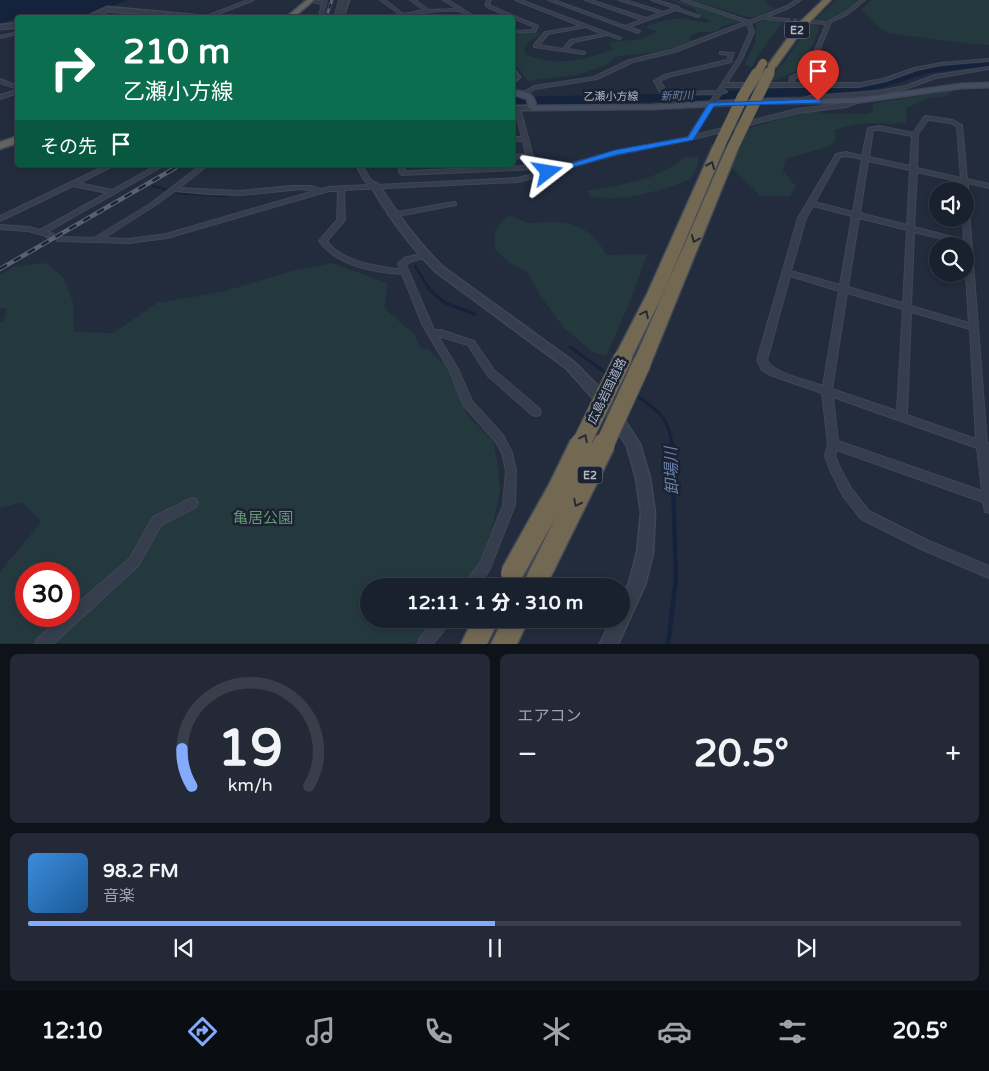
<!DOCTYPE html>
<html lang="ja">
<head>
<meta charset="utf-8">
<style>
	body { margin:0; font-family:"Varela Round","Noto Sans JP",sans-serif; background:#232936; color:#f1f3f6; height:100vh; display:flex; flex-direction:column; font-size:19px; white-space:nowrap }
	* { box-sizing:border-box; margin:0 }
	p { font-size:16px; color:#9fa3aa }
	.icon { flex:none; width:28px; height:28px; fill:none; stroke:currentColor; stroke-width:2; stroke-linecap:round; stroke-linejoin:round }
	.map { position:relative; height:644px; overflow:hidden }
	.panel { display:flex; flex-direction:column; gap:10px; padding:10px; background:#0e1219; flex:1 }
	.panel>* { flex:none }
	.guide { position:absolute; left:15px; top:15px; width:500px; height:152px; border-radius:5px; box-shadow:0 2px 8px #0003,0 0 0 1px #383e4a; background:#0b6e4f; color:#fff; overflow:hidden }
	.tools { position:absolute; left:929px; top:182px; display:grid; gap:10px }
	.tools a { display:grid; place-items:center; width:45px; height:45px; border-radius:50%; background:#1a212e; box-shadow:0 2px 8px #0003,0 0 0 1px #383e4a; font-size:25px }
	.speed { position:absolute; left:15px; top:562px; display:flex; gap:10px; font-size:25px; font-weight:700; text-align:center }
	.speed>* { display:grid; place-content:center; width:65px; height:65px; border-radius:50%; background:#1a212e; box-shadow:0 2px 8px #0003,0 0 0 1px #383e4a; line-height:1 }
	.speed .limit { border:8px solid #d22; background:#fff; color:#111 }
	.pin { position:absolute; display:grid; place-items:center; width:42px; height:42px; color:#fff; margin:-51px -21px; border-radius:50% 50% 50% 0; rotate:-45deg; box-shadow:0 0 5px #0007 }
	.pin .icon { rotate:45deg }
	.me { position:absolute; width:55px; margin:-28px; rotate:76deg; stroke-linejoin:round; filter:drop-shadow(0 0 4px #0008) }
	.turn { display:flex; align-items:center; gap:18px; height:105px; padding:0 25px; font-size:22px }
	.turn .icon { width:65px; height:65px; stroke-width:2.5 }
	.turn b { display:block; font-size:35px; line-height:42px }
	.then { display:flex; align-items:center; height:48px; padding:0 25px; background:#0003; gap:10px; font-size:19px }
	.big { font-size:38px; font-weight:800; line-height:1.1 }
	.panel .widget { flex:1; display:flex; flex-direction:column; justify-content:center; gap:8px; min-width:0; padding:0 18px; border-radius:8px; background:#232936 }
	.panel .dial { align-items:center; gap:0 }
	.dial svg { height:130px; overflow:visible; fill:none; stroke:#383e4a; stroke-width:7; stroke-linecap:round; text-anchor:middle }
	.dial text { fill:#f1f3f6; stroke:none }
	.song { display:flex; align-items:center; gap:15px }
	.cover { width:60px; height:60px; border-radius:8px; background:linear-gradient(135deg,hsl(210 70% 55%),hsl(210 70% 35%)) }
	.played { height:5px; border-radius:2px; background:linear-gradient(90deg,#83aafc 50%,#383e4a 50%) }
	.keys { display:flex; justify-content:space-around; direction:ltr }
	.heat { display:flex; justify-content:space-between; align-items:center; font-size:28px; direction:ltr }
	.panel .tiles { flex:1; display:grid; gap:10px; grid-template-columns:1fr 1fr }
	.widget:last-child { grid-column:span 2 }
	.trip { position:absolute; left:360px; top:578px; width:270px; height:50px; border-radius:25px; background:#1a212e; box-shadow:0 2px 8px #0003,0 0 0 1px #383e4a; font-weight:800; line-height:50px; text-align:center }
	.dock { display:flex; height:80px; justify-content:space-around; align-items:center; background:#0a0d12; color:#9fa3aa }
	.dock .icon { width:35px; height:35px }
	.dock .on { color:#83aafc }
	.dock b { font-size:22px; color:#f1f3f6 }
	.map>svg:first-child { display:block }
</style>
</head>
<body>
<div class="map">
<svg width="989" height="644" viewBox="0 0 989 644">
	<rect width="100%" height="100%" fill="#222c3d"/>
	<g fill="#24393e" fill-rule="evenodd">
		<path d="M670,0C684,0 732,12 741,22L722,26C716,34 710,31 701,32C697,32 693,35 689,37L692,41L662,51L616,57L607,65L578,75L528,81L513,62L512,35L541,33L526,44L524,50L526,55C560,67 580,60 613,50L609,43C624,38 643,44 656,31L645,27C658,22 671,18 685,19C694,20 703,25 712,21L698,14L693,8Z"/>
		<polygon points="692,0 766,0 764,1 774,9 754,17 747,17"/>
		<path d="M837,0H859C846,11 831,23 814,21Z"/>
		<path d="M872,0H989V45L970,44L888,33C878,28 871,18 861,10Z"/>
		<polygon points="766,19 784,21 756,58 751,68 745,64 756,41 756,23"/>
		<polygon points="812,23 818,26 819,29 802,69 770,82 779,66 782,65"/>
		<path d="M954,90L946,96L928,98L907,108L906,122C895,125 886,123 874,123C861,123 848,126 835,130V142L827,147L786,159L783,171L796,186L790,196H761L731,167L744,130L797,113L814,111L827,114H867L874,111L872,104Z"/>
		<path d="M686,156L698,158V164L691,179C660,191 623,203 590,196L587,191C622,185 659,180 686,156Z"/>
		<path d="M508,216C516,216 519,220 526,222C533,224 543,222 550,222C578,221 593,232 607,255L647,254L630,302L606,356L593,352L564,328L541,297L528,273L509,262L495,250V230Z"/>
		<path d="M45,263L63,277L73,302L74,332L113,333L157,303L222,292L288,272L332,263L387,283L385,309L415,335L421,349H428L445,366L468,416L493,441L498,465L500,490L493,525L479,563L463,586H369V619H435L414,643H0V572L41,522L22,502L0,508V323L4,320L7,308H0V275L13,267ZM26,574H69V616H26Z"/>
	</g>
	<polygon fill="#15223b" points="0,0 128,0 80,17 18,18 0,23"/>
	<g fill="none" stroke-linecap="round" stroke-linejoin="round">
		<g stroke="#15223b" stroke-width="2.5">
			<polyline points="153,186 178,193 226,196"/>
			<polyline points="415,266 430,290"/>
		</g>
		<g stroke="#15223b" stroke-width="3">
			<polyline points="429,289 445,303 475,314"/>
			<polyline points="570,347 609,375"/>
			<path d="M634,394C656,409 670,417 672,446"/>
		</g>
		<polyline stroke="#15223b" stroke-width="4.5" points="668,644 676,579 672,444"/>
		<polygon fill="#15223b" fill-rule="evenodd" points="989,60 989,66 929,73 881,88 841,94 656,102 512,105 512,97 656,94 841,86 880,81 928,67"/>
		<polyline stroke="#374152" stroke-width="4.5" stroke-dasharray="4.5 2.5" stroke-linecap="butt" points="786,20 812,22"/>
		<polyline stroke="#374152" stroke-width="8" stroke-dasharray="8 4" stroke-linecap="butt" points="46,234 60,239"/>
		<g stroke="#3f4756" stroke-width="2">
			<polygon id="pedestrian" points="339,0 343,0 337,18 334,18"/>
		</g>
		<g stroke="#3f4756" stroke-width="2">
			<g id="minor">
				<polygon points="248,0 254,0 208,18 201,18"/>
				<polygon points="304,0 323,1 323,0 327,0 322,18 318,18 322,4"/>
				<path d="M380,0H385L403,14L424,10L410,0H415L429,10L457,9L443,0H448L477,18C469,18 465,12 458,11C440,10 420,13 402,16Z"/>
				<polygon points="487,0 491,0 489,5 491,6 538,26 535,32 512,33 512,31 532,30 534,27 489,8 485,5"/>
				<path d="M515,0H521L621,38L619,39L608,35L574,42L567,49L585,52V53L583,54L534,47V45L545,32L581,26ZM586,27L603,34L570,40L563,49L539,45L548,34Z"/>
				<polygon points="548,0 554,0 625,26 642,20 585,0 591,0 646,18 660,13 619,0 625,0 664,12 674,8 651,0 657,0 679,7 680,9 700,16 698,17 676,10 629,27 640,31 638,33"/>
				<path d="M681,0H687L749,21L787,6L796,0H801L789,8L766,17L786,19L787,21L766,19L764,18L751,23L754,32L742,59L727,83H789L790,77L807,69L826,24L812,23L810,21L827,22L846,12L861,0H865L848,14L831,22L811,70L794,79V83H859L883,79L914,68L941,63L989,59V61L941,65L917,70L886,81L859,87H725L723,90L727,92L721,94L695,135L797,109L846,103L860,98L863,100L847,107L797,113L690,140L616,155L518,182L344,190L345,220L327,241C341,261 374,266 397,269H400L398,264L404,258L424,253H427L428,255L427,257L410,262L406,265L434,330H441L474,341L494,370L540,409L541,412L540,415L536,416L532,415L488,376L468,345L438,336L458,369L472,401L503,435L512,453L516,471L515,505L489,571L477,586H463L465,582L480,563L503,505L506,471L502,453L495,441L464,406L449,370L422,324L402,274C374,273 336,265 319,241L337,220L338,191H329L167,238L129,243L60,241L56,239L60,237L94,238L150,204L201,165H208L179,188L240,191L291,186H311L321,189L329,187L369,185L364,180L356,165H362L370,179L377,185L518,178L615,151L688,137L715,94L669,95L676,106L673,108L671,107L661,94L654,81L664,75L727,60L729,55L720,54V52L734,53L731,62L668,77L660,81L667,92L717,91L738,59L750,32L747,24L675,52L633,62L597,79L535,89L523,96L520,94L534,86L594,77L629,60L671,50L745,22ZM302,189L314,191L166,234L129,239L104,238L154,206L175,191L207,194L240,195Z"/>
				<polygon points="18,32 18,34 0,38 0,36"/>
				<polygon points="989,67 989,69 936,78 908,88 878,95 811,100 801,103 798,101 810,96 878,91 905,86 935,75"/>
				<polygon points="0,79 18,86 18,89 0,83"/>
				<polygon points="16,90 18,90 18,93 0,99 0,95"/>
				<polygon points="517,106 520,108 536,168 535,169 402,175 399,173 399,165 405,165 405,171 529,166 527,158 512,159 512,155 526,154 523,141 512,141 512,137 522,137 514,108"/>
				<path d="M926,116L953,120L962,125L967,179L989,184V188L968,183V191L965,193V191H962L961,182L917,172L914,227L964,240L963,219H965V196L968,198L987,443H989V513L985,512L983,502L837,450L835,456L841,470L851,488L869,511L929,541L989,566V578L921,549L861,519L843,496L831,472L825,456L828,444L822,393L770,375L762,370L757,360L798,218L836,154L846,152L862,156L868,128L880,126L913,133L924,117ZM928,120L951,123L957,127L961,178L917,168L918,134ZM873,130H880L912,136L910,166L869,157ZM846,156L862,159L853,212L815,202L840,157ZM868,161L910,170L907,225L860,213ZM813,206L852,216L840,285L791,271L806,218ZM859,218L907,230L903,303L848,287ZM914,232L964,244L969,323L911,306ZM790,276L839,291L823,386C810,381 772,373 767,360ZM847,293L903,309L897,411L832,389ZM911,312L970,329L976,439L907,415ZM833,397L977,448L982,491L838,441Z"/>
				<polygon points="107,165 115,165 79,183 112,190 157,165 165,165 47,232 50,234 49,236 46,236 28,231 0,229 0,225 29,227 40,230 107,193 73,186 0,221 0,216"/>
				<polygon points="454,202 456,203 456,205 392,217 388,215 392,213"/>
				<polygon points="192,498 196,499 198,503 196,507 161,525 138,566 53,644 35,644 37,639 63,616 69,616 69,611 130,558 153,517"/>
				<polygon points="436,619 451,619 449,624 433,644 417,644 419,639"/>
			</g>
		</g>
		<g stroke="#3f4756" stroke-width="3">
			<g id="tertiary">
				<polygon points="343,0 349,0 343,18 337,18"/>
				<polygon points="107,7 205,16 207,18 182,18 108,11 91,18 83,18"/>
				<polygon points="18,23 18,27 0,29 0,25"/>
				<polygon points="512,67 520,77 512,84"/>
				<polygon points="512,106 533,106 537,108 533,110 512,110"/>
				<path d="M375,183L378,184C398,214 417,242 443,267L574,362L610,398L640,444L650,478L655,513L653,553L645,585L618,644H600L612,619H621V600L629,583L637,553L641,513L636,478L627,446L600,406L566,368L435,271C410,246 389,217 371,186Z"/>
			</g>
		</g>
		<g stroke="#3f4756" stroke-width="3">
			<path id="secondary" d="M989,83V87L961,88L854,103H771L652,109L533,110L529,108L527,99L512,94V90C525,92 534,92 536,106L652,105L771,99H854L961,84Z"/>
		</g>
		<g stroke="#414958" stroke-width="3">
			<g id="trunk">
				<polygon points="307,0 314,0 293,18 285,18"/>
				<polygon points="18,136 18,143 0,149 0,142"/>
			</g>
		</g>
		<g stroke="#414958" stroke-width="3">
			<g id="motorway">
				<polygon points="823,0 831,0 804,28 776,67 770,67 768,65 798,24"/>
				<polygon points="719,143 725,146 663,294 629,363 623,364 617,363 614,358 647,294 713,146"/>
				<polygon points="732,146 738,149 651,363 648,368 642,370 636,368 633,363 726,149"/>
				<polygon points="473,619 499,619 487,644 461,644"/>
				<polygon points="503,619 529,619 517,644 491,644"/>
			</g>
		</g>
		<use href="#pedestrian" fill="#363e4d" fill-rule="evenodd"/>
		<use href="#minor" fill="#363e4d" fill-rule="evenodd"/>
		<use href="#tertiary" fill="#363e4d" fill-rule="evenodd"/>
		<use href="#secondary" fill="#444d60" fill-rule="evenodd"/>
		<use href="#trunk" fill="#646360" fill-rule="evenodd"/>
		<use href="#motorway" fill="#736953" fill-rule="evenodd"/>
		<g stroke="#586274" stroke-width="3">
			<g id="rail-far1">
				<polyline points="326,18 332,0"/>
				<polyline points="173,169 180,165"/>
			</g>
		</g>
		<g stroke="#586274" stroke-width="4.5">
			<polyline id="rail" points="0,269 175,168"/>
		</g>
		<use href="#rail-far1" stroke="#1b2332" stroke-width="2" stroke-dasharray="5" stroke-linecap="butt"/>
		<use href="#rail" stroke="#1b2332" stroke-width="2.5" stroke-dasharray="8" stroke-linecap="butt"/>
		<g stroke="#414958" stroke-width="9" stroke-linecap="butt">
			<g id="motorway-bridge-far3">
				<polyline points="756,75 763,63"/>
				<polyline points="768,75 771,69"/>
			</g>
		</g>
		<g stroke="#414958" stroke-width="12" stroke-linecap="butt">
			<g id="motorway-bridge-far2">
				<polyline points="719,146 743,96 757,73"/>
				<polyline points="732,149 769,73"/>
			</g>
		</g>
		<g stroke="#414958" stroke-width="20" stroke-linecap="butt">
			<g id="motorway-bridge-far1">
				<polyline points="580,446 623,358"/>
				<polyline points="604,446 642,363"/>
			</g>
		</g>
		<g stroke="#414958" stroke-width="25" stroke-linecap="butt">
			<g id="motorway-bridge">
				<polyline points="512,573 559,489 581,444"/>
				<polyline points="534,586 604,444"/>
			</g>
		</g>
		<use href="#motorway-bridge-far3" stroke="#736953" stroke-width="8"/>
		<use href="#motorway-bridge-far2" stroke="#736953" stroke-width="11"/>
		<use href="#motorway-bridge-far1" stroke="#736953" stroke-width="18"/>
		<use href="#motorway-bridge" stroke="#736953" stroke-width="22"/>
	</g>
	<defs><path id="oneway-chevron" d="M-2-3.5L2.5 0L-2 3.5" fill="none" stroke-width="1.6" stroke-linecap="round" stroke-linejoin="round" transform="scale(1.25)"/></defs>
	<g stroke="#242a35">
		<use href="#oneway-chevron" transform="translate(711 165) rotate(-67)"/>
		<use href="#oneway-chevron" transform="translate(695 239) rotate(113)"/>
		<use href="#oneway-chevron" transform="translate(645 314) rotate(-64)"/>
		<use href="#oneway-chevron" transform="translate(584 438) rotate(-64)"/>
		<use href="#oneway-chevron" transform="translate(577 503) rotate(117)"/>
	</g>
	<polygon fill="#1a73e8" stroke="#114b97" points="818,99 821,100 821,103 714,106 693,140 616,155 548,174 544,172 615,150 688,137 709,103"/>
	<g text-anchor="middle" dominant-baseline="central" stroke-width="5" stroke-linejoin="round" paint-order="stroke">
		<g fill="#1b2332" stroke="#848c9b" stroke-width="1">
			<rect x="784.5" y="21.5" width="25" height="17" rx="4"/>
			<rect x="577.5" y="466.5" width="25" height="17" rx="4"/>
		</g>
		<g font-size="11" font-weight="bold" fill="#b1b9c8">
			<text x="797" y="30">E2</text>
			<text x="590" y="475">E2</text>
		</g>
		<g font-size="11" fill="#b1b9c8" stroke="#1b2332">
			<text x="611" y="96">乙瀬小方線</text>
		</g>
		<g font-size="11" font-style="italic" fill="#6980a9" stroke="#1b2332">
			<text transform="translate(677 96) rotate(-2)">新町川</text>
		</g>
		<g font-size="12" fill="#b1b9c8" stroke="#1b2332">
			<text transform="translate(607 391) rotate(-64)">広島岩国道路</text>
		</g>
		<g font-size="15" fill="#689a76" stroke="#1b2332">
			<text x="263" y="518">亀居公園</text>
		</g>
		<g font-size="16" font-style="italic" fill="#6980a9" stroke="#1b2332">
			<text transform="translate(672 471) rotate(-92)">卸場川</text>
		</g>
	</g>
</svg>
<div class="tools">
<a><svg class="icon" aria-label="sound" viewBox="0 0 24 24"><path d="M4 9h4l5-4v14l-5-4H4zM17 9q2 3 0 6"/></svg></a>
<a><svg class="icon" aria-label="search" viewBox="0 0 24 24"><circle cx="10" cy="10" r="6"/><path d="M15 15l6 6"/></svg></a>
</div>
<div class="speed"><div class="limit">30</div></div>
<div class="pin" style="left:818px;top:101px;background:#d93025"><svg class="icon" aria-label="arrive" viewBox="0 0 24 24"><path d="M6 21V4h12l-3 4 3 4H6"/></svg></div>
<svg class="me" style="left:548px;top:172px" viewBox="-20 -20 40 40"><path d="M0-17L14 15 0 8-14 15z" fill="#1a73e8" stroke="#fff" stroke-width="4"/></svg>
<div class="trip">12:11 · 1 分 · 310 m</div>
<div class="guide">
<div class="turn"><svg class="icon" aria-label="right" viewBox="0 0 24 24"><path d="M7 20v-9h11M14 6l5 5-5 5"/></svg><div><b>210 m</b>乙瀬小方線</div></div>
<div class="then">その先<svg class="icon" aria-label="arrive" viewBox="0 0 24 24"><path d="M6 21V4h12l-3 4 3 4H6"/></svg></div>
</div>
</div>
<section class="panel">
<div class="tiles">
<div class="widget dial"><svg viewBox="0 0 100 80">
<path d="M14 69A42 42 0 1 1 86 69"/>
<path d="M14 69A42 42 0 0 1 8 46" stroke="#83aafc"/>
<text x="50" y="56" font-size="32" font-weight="700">19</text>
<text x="50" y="72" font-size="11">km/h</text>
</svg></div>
<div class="widget"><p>エアコン</p>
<div class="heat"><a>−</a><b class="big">20.5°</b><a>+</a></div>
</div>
<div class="widget">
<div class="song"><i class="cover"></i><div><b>98.2 FM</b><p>音楽</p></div></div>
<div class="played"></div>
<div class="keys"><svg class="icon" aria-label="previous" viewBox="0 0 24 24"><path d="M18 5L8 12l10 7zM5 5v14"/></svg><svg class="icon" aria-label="pause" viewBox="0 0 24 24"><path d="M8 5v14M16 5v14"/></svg><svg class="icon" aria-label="next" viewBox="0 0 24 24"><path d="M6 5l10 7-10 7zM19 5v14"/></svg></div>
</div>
</div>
</section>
<nav class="dock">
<b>12:10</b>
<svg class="icon on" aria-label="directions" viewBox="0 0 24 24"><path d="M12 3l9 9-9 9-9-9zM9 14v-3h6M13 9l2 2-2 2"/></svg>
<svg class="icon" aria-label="music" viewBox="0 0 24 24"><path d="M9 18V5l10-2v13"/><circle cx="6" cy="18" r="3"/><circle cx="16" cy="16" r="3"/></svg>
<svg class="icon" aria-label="phone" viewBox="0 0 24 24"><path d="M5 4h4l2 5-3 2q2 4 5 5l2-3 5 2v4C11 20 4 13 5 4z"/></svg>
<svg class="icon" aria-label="climate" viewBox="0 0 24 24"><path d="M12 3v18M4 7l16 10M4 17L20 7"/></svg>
<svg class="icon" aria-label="car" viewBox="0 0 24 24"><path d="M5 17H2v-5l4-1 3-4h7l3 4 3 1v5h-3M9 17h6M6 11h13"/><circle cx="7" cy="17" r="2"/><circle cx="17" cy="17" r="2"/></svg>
<svg class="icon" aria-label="filters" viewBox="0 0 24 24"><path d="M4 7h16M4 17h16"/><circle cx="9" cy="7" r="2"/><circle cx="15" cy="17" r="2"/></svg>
<b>20.5°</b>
</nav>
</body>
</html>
